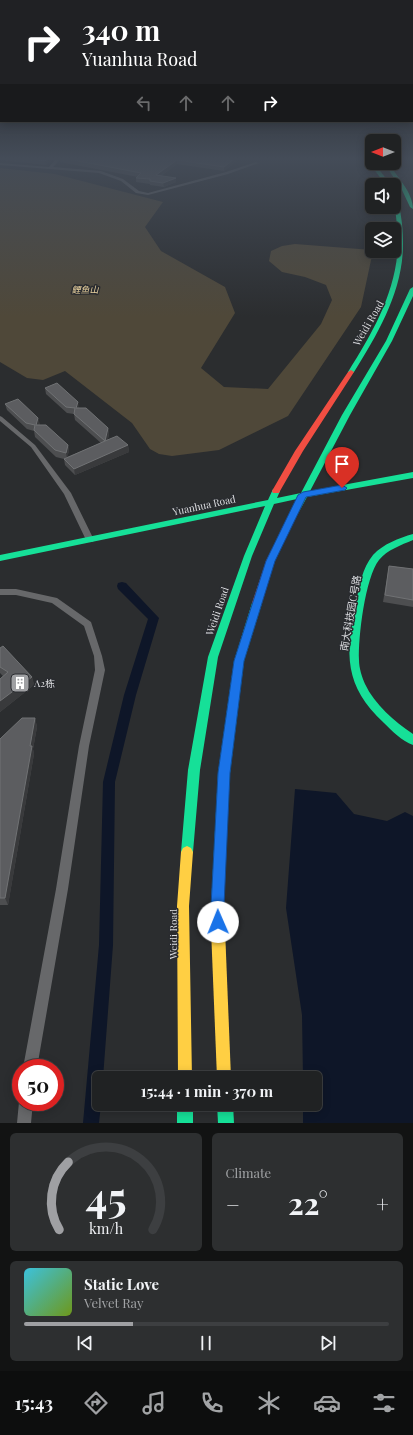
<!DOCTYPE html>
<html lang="en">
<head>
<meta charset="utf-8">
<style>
	body { margin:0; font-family:"Playfair Display","Noto Sans SC",serif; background:#2d2f30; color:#f1f3f6; height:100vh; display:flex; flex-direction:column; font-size:15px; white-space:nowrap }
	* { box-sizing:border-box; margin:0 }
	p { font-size:13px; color:#a2a4a6 }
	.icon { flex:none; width:22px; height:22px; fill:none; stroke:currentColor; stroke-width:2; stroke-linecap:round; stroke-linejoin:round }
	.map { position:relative; height:1123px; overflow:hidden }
	.side { display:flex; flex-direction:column; gap:10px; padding:10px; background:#121313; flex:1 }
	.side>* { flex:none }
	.banner { position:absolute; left:0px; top:0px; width:413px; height:122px; box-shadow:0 2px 10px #0003,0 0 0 1px #3d3f41; background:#202124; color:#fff; overflow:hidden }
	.needle { width:26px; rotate:270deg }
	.fabs { position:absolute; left:365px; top:134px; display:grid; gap:8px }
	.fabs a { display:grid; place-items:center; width:36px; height:36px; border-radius:6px; background:#202223; box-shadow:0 2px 10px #0003,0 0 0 1px #3d3f41; font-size:20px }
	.speed { position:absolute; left:12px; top:1059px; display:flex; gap:8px; font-size:20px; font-weight:700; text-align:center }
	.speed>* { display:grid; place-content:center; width:52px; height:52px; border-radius:50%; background:#202223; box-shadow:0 2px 10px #0003,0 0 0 1px #3d3f41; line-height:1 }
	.speed .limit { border:6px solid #d22; background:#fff; color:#111 }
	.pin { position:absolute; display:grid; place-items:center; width:34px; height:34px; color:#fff; margin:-41px -17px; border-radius:50% 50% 50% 0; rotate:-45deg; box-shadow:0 0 4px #0007 }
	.pin .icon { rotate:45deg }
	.me { position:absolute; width:44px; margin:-22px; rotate:359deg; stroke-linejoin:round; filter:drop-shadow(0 0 3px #0008) }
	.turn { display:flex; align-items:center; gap:14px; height:84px; padding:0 16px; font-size:18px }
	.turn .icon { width:52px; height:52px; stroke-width:2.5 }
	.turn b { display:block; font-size:28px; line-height:34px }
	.lanes { display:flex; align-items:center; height:38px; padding:0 16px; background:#0003; justify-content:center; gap:20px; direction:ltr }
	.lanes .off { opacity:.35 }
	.big { font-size:30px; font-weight:700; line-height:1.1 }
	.side .tile { flex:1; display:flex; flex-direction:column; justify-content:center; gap:6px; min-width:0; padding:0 14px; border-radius:6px; background:#2d2f30 }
	.side .dial { align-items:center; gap:0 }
	.dial svg { height:104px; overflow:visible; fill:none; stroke:#3d3f41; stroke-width:7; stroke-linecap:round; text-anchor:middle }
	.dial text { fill:#f1f3f6; stroke:none }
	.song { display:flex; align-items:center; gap:12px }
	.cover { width:48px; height:48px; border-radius:6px; background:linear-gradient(135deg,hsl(190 70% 55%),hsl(80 70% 35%)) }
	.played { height:4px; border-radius:2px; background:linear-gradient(90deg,#9fa0a3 30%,#3d3f41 30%) }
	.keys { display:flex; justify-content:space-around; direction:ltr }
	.heat { display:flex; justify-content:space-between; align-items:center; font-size:22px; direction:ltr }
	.side .tiles { flex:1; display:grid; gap:10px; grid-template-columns:1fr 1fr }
	.tile:last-child { grid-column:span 2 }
	.trip { position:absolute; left:92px; top:1071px; width:230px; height:40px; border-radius:6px; background:#202223; box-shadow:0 2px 10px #0003,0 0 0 1px #3d3f41; font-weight:700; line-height:40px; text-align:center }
	.tabs { display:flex; height:64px; justify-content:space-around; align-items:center; background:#0d0e0e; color:#a2a4a6 }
	.tabs .icon { width:28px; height:28px }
	.tabs .current { color:#9fa0a3 }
	.tabs b { font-size:18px; color:#f1f3f6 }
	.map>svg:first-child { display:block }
</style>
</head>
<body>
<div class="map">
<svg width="413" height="1123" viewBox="0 0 413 1123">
	<rect width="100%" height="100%" fill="#2b2d2f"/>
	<polygon fill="#4f4839" points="0,168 55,174 163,202 145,227 161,251 225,287 235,313 201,368 224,387 268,389 321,324 332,300 326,285 305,277 282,272 269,261 271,251 282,246 295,244 372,250 373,251 361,307 288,416 219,450 172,456 159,454 150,449 132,423 65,371 43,380 27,378 0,362"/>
	<polygon fill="#0e1628" points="295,789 336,793 354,814 387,821 405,812 413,816 413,1123 303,1123 303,1104 315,1104 315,1078 303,1078 302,1015 286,908"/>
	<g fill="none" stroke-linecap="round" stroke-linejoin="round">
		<polygon fill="#0e1628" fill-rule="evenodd" points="122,582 126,583 159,618 136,695 115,782 113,945 103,1078 99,1078 99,1104 101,1104 99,1123 83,1123 99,945 103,782 124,695 148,619 118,589 117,586 118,583"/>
		<g fill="#67686a" fill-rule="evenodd">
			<polygon points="56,159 61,159 53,167 101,171 123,179 139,191 148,193 226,172 256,162 259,163 228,174 148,195 136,193 121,181 99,173 0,165 0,163 49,167"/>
			<polygon points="0,416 2,417 35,445 71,493 94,540 93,542 87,542 64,494 31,447 0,421"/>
			<polygon points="0,589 16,589 57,598 91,622 102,656 105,670 89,746 68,889 37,1068 23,1068 56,889 79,746 95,670 94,656 84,626 52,603 16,595 0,595"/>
			<polygon points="21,1098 21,1102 33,1102 31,1123 17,1123 19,1102"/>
		</g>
		<g fill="#16e098" fill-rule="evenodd">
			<polygon points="366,159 371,159 372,163 374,163 391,185 386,185"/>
			<path d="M384,163H388C397,176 413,193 413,209L410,207L402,190Z"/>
			<path d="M394,191L396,192C400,208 403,224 403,241C404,289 379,332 354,372L351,374L348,372C373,332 397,291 398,242C398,225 394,208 394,191Z"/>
			<polygon points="413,287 413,296 392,341 350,415 310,491 413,472 413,478 307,497 295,519 292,520 288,517 297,499 274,504 252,556 218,657 200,770 193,852 191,856 187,858 183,856 181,852 188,770 208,657 244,556 265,506 0,561 0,555 268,500 273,489 276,488 280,491 277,498 301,493 342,415 386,341 410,289"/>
			<path d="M413,534V540C401,545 387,550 379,560C365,578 358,638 359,660C359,668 362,677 365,684C375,705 394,721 413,734V745C402,741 392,731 384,723C344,686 345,654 356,603C359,587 362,568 373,555C383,544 399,538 413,534Z"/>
			<polygon points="257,599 260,601 262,603 244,661 230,773 223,906 225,929 223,934 218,936 213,934 211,929 211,906 218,773 234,661 252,603 254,601"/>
			<rect x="177" y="1104" width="16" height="19"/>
			<polygon points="217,1104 233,1104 234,1123 218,1123"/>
		</g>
		<g fill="#ffcf43" fill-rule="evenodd">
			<polygon points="187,846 191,848 193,852 189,906 192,1078 178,1078 177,906 181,852 183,848"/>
			<polygon points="218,922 223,924 225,929 231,1078 217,1078 211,929 213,924"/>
		</g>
		<g fill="#f24e42" fill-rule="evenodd">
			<polygon points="351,370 354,372 303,451 280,491 279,493 273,493 272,491 295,451 348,372"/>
			<polygon points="292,514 296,517 274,561 262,603 260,605 254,605 252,603 266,561 288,517"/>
		</g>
	</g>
	<g fill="#4d4e50">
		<polygon points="0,159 53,159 46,165 0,160"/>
		<polygon points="60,159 237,159 237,161 224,171 177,164 161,176 176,182 164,187 150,185 150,184 136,182 136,178 138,177 60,162"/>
		<polygon points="45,388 79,408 108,428 109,434 108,439 128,445 129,452 75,475 65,465 64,459 56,457 35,437 34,431 27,429 7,410 5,404 40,424 39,425 68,445 69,451 67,457 101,443 75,420 74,414 67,413 46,394"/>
		<polygon points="389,566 413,569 413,607 383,602"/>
		<polygon points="0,648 32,677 34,685 0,712 0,679 3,676 0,673"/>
		<polygon points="35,718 37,727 33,749 34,754 8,905 0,905 0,739"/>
	</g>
	<g fill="#393a3c">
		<polygon points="47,159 53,159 46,165 45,161"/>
		<polygon points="234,159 237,159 237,161 224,171 224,167"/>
		<polygon points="177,160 177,164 156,179 156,175"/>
		<polygon points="176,178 176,182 164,187 163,183"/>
		<polygon points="78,402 79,408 77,415 76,408"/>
		<polygon points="38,418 40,424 37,431 36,425"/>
		<polygon points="108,428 109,434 106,447 105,441"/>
		<polygon points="68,445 69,451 67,459 66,453"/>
		<polygon points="128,445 129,452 75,475 74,469"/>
		<polygon points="32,677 34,685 0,712 0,701"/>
		<polygon points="35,718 37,727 33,749 34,754 8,905 5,898"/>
	</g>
	<g fill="#5c5d60" stroke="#707274">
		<polygon points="33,159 47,159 45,161"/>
		<polygon points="68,159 234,159 224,167 177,160 156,175 176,178 163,183 150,181 150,179 136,178 141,173"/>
		<polygon points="57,383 78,402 76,408 86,408 108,428 105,441 117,436 128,445 74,469 64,459 105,441 74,414 75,408 66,407 45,388"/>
		<polygon points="18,399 38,418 36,425 46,425 68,445 66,453 55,450 34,430 35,425 26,423 5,404"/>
		<polygon points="389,566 413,569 413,600 385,595"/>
		<polygon points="3,646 32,677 0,701 0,679 8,672 0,667 0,648"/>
		<polygon points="22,718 35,718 30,746 32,746 5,898 0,898 0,739"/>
	</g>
	<linearGradient id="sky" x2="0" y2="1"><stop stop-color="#18191a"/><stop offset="0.5" stop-color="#444c58"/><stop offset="1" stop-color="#444c58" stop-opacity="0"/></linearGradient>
	<rect width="413" height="317" fill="url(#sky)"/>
	<polygon fill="#1a73e8" stroke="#114b97" points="342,485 347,488 345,490 306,497 275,561 244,661 230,773 224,906 224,922 223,926 218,928 213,926 211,922 211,906 218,773 234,661 266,561 298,495 303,492"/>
	<defs>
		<g id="building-square" transform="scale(1)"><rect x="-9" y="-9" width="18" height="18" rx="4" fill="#9fa0a3" stroke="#2a2c30"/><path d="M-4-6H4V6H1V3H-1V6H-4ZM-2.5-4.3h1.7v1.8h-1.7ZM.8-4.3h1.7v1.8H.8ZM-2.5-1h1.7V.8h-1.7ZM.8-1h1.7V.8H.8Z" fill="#fff"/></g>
	</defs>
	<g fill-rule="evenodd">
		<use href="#building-square" x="20" y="683"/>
	</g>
	<g text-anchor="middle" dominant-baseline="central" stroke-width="3" stroke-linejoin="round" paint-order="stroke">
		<g font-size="9" font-style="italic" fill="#ecd4a0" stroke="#2a2c30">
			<text x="85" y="289">鲤鱼山</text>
		</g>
		<g font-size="10" fill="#dddee1" stroke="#2a2c30">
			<text transform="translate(368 323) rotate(-60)">Weidi Road</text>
			<text transform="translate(204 505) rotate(-12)">Yuanhua Road</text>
			<text transform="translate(217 611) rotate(-71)">Weidi Road</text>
			<text transform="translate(350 613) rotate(-80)">南大科技园C号路</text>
			<text transform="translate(173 934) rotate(-90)">Weidi Road</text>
		</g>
		<g font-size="10" fill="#dddee1" stroke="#2a2c30" text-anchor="start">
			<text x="34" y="683">A2栋</text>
		</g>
	</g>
</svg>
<div class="fabs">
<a><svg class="needle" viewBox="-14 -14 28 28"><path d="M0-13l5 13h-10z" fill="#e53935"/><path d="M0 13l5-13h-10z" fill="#a2a4a6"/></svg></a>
<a><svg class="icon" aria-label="sound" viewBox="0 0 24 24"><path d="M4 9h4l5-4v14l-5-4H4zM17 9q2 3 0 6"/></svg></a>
<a><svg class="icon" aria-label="layers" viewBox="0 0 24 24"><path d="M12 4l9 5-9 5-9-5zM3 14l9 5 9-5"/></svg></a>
</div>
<div class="speed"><div class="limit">50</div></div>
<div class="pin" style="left:342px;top:488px;background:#d93025"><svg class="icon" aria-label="arrive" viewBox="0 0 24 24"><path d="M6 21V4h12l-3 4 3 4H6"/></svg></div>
<svg class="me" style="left:218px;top:922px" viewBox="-20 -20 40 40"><circle r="19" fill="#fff"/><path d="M0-13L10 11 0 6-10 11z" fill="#1a73e8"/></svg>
<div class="trip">15:44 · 1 min · 370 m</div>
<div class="banner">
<div class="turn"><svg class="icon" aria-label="right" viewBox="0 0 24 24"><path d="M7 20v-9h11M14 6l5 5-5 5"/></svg><div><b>340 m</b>Yuanhua Road</div></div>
<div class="lanes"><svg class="icon off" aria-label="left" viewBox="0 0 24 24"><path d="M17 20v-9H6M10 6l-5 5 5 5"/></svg><svg class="icon off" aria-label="ahead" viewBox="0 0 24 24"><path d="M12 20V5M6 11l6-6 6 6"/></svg><svg class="icon off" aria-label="ahead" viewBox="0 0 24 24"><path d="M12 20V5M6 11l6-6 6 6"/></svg><svg class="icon" aria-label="right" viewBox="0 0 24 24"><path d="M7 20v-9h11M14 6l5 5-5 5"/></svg></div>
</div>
</div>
<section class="side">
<div class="tiles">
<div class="tile dial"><svg viewBox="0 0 100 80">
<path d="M14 69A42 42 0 1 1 86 69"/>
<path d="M14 69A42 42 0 0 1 21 17" stroke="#9fa0a3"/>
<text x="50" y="56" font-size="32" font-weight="700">45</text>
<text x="50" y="72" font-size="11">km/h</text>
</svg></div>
<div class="tile"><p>Climate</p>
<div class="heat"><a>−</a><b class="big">22°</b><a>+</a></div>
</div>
<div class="tile">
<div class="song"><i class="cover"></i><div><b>Static Love</b><p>Velvet Ray</p></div></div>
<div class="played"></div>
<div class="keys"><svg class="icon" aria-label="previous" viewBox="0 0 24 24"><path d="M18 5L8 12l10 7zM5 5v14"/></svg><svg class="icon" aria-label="pause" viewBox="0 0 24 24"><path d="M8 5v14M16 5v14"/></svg><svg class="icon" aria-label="next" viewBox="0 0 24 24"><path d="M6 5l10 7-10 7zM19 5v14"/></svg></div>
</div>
</div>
</section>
<nav class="tabs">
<b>15:43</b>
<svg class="icon current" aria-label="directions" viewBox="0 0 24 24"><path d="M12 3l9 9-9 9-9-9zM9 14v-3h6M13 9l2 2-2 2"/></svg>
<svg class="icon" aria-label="music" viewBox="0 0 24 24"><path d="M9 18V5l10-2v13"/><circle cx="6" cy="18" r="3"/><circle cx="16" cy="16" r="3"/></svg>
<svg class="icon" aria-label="phone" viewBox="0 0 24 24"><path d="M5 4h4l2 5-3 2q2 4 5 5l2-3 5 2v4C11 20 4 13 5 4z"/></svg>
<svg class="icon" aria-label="climate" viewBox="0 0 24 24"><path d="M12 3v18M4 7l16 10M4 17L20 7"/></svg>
<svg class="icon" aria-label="car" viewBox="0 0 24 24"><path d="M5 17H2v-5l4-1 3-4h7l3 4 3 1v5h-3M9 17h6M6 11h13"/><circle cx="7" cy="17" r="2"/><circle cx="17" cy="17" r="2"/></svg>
<svg class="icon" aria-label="filters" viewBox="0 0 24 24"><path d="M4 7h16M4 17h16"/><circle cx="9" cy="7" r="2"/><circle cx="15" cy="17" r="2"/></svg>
</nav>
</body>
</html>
